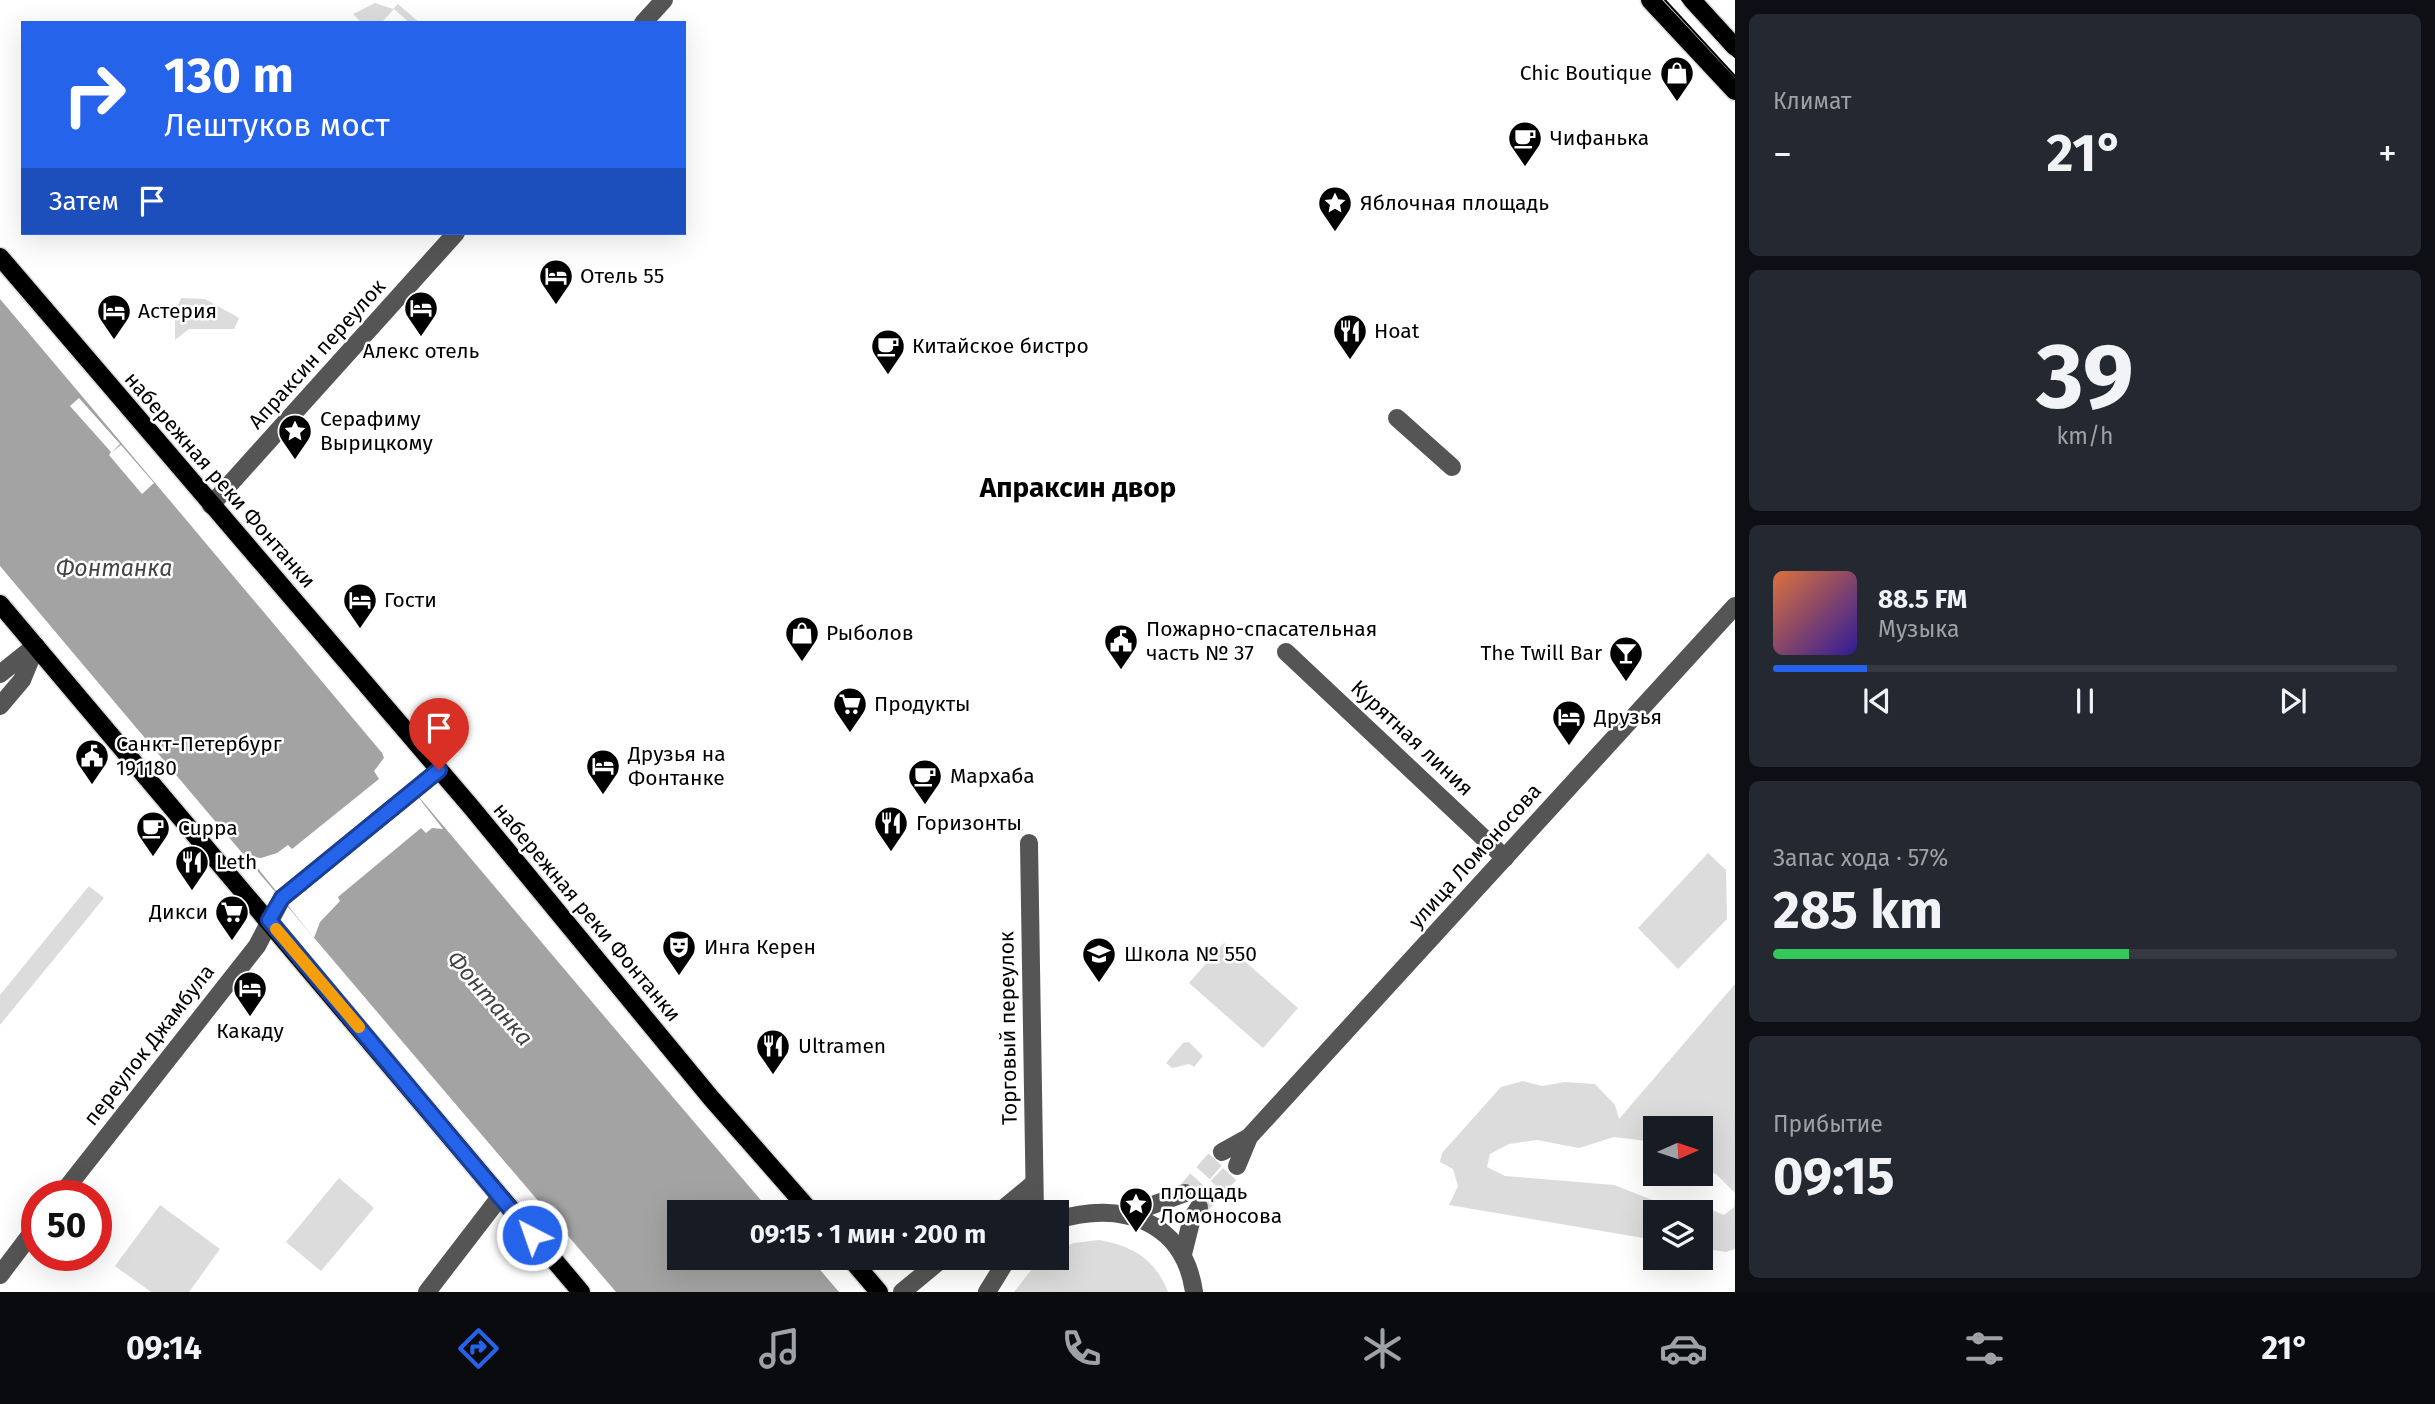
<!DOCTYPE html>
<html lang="ru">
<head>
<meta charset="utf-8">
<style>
	body { margin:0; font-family:"Fira Sans",sans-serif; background:#242831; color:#f1f3f6; height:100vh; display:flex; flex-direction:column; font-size:26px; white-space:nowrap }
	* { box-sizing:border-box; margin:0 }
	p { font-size:23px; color:#9ea1a6 }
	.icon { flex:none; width:38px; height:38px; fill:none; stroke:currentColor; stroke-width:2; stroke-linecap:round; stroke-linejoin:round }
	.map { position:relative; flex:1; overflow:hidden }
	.details { display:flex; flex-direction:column; gap:14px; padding:14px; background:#0d0f14; width:700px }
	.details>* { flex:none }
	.banner { position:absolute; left:21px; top:21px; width:665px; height:214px; border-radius:0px; box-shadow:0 7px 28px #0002; background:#2563eb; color:#fff; overflow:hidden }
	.needle { width:46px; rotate:87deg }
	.controls { position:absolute; left:1643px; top:1116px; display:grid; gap:14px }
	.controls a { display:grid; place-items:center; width:70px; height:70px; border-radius:0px; background:#171b24; box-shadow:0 7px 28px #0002; font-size:35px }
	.speed { position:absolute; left:21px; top:1180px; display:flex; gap:14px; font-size:35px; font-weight:700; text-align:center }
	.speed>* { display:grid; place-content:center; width:91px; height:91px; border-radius:50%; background:#171b24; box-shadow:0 7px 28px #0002; line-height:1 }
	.speed .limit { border:10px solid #d22; background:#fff; color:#111 }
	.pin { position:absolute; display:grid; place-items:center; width:60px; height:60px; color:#fff; margin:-72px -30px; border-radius:50% 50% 50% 0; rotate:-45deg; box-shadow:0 0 7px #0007 }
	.pin .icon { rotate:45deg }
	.me { position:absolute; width:77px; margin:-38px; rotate:319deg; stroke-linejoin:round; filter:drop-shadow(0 0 5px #0008) }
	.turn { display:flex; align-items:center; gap:24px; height:147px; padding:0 28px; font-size:32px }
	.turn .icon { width:91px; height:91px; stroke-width:2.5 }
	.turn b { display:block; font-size:49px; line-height:60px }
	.then { display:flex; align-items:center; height:66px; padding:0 28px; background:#0003; gap:14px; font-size:26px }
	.big { font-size:52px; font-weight:700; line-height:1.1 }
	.details .widget { flex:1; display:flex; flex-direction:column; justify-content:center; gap:10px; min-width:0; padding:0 24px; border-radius:10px; background:#242831 }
	.details .dial { align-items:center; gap:0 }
	.dial b { font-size:91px; line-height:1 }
	.song { display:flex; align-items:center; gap:21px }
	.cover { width:84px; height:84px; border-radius:10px; background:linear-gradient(135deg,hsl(20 70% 55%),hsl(250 70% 35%)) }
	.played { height:7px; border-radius:4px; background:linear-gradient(90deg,#2563eb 15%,#363941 15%) }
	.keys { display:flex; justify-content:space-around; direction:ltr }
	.heat { display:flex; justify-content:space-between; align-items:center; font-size:38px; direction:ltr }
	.charge { height:10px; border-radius:5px; background:linear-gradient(90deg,#34c759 57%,#363941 0) }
	.trip { position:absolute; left:667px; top:1200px; width:402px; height:70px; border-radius:0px; background:#171b24; box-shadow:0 7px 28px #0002; font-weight:700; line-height:70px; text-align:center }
	.tab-bar { display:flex; height:112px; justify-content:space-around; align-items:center; background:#090b0e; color:#9ea1a6 }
	.tab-bar .icon { width:49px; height:49px }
	.tab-bar .on { color:#2563eb }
	.tab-bar b { font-size:32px; color:#f1f3f6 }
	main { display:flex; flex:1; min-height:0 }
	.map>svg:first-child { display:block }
</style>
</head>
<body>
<main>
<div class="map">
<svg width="1735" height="1292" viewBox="0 0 1735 1292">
	<rect width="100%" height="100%" fill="#fff"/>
	<g fill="#dcdcdc" fill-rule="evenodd">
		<polygon points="375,3 393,9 398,4 420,23 410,23 394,9 381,23 362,23 353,14"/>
		<polygon points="181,298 205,299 239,318 234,329 189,329 175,340 175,313"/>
		<polygon points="1708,853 1726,870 1727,919 1678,969 1638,928"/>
		<polygon points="89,886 104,898 0,1025 0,995"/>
		<polygon points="1224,943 1298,1008 1263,1048 1189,983"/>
		<path d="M1735,984V1249L1726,1252L1701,1248V1213H1656L1655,1240L1449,1205L1458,1186L1453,1169L1440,1162L1442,1153L1501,1087L1523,1081L1542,1086L1565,1082L1595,1084L1615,1105L1619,1119ZM1656,1129H1701V1169L1716,1174L1735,1193L1734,1207L1724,1215L1689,1201H1655L1614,1185L1505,1176L1487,1167L1490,1154L1509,1144L1537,1140L1579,1148L1614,1137L1655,1142Z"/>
		<polygon points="1189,1042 1203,1056 1194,1067 1189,1064 1172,1068 1166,1063 1183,1043"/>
		<polygon points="339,1178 374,1208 321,1271 286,1242"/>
		<polygon points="160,1205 220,1249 189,1292 151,1292 115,1266"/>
		<path d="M1099,1240C1133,1246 1155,1259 1168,1292H1014L1039,1260L1057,1258V1249L1074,1243Z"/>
	</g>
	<path fill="#a3a3a3" d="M0,299C258,604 512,910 772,1213H679V1258H810L839,1292H616C410,1051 204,809 0,566Z"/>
	<g fill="#fff">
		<polygon points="79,398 120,444 112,452 121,445 154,483 142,494 109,455 111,452 70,406"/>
		<polygon points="381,749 443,829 432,828 426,833 421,828 338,897 340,901 320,922 314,938 248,856 261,858 277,853 288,845 292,849 379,779 374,771 384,758"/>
	</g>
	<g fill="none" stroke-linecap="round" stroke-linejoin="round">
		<g stroke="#d9d9d9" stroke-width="18" stroke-dasharray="18 9" stroke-linecap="butt">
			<polyline points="1185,1193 1222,1152"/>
			<polyline points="1199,1207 1237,1166"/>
		</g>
		<g stroke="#dbdbdb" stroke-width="21">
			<g id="major">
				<polyline points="1650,0 1735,91"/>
				<polyline points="1692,0 1735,47"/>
				<polyline points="0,257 472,808 711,1098 812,1213"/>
				<polyline points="0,604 581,1292"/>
				<polyline points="850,1258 879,1292"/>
			</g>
		</g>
		<g stroke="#555" stroke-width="18">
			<polyline points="643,23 664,0"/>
			<polyline points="1397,418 1452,467"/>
			<polyline points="211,505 456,233"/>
			<polyline points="1286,652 1505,858"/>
			<polyline points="0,674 35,646"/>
			<polyline points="0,706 22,680 36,646"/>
			<polyline points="1029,843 1035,1213"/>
			<polyline points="1222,1152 1249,1137 1735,606"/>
			<polyline points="1237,1166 1249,1137"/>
			<polyline points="61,1195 257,946 282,898 439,770"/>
			<polyline points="998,1213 1033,1184"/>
			<polyline points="1126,1215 1185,1193"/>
			<path d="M1057,1220C1120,1200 1184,1220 1194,1292"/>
			<polyline points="1183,1254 1192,1218 1199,1207"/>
			<polyline points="0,1275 37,1226"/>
			<polyline points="427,1292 500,1197"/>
			<polyline points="902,1292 943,1258"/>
			<polyline points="987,1292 1008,1258"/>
		</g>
		<use href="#major" stroke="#000" stroke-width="18"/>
		<g stroke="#000" stroke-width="2">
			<polyline points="1665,0 1735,76"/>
			<polyline points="1682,0 1735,57"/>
		</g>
	</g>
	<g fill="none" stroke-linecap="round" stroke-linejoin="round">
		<g stroke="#184099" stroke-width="18">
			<polyline id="route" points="439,770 282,898 269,920 532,1235"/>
		</g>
		<use href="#route" stroke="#2563eb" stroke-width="12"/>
		<polyline stroke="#f59e0b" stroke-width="12" points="276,929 359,1027"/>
	</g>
	<defs>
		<g id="shop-pin" transform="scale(1.75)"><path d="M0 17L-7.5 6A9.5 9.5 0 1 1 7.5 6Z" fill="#000" stroke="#fff"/><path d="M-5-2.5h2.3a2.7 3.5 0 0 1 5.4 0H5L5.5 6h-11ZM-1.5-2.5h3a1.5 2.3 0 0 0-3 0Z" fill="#fff"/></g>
		<g id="cafe-pin" transform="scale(1.75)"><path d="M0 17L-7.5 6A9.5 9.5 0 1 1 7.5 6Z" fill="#000" stroke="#fff"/><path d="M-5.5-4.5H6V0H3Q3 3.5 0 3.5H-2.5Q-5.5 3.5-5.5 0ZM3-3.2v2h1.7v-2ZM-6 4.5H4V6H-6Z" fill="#fff"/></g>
		<g id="sight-pin" transform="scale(1.75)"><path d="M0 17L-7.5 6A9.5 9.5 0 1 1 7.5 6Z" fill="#000" stroke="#fff"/><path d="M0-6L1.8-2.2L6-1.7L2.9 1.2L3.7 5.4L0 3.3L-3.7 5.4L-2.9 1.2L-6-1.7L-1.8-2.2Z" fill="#fff"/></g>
		<g id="hotel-pin" transform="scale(1.75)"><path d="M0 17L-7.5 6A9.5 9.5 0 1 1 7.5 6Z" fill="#000" stroke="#fff"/><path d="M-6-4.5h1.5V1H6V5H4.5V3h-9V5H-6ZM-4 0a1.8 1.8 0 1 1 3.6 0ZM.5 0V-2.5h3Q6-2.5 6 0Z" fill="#fff"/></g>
		<g id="restaurant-pin" transform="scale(1.75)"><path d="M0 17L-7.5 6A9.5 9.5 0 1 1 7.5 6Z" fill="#000" stroke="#fff"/><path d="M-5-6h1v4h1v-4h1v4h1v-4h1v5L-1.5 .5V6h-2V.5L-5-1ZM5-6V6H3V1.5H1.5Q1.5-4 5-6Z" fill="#fff"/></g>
		<g id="civic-pin" transform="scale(1.75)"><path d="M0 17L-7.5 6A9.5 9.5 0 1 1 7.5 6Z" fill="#000" stroke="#fff"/><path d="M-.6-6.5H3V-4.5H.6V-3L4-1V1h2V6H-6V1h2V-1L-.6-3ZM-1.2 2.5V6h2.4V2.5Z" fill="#fff"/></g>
		<g id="bar-pin" transform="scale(1.75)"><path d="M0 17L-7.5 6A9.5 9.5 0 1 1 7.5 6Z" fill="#000" stroke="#fff"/><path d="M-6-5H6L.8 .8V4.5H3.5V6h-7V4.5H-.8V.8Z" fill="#fff"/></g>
		<g id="supermarket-pin" transform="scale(1.75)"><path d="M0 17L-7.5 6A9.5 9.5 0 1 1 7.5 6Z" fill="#000" stroke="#fff"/><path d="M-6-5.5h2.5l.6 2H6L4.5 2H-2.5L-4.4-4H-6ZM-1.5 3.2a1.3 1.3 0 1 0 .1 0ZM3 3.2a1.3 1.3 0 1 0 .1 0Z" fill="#fff"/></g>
		<g id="theatre-pin" transform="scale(1.75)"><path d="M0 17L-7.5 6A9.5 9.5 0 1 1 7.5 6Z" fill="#000" stroke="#fff"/><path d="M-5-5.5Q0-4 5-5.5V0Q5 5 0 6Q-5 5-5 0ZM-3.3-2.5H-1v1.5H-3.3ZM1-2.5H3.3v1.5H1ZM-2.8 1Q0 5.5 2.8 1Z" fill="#fff"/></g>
		<g id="school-pin" transform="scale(1.75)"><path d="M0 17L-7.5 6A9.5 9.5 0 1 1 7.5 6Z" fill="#000" stroke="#fff"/><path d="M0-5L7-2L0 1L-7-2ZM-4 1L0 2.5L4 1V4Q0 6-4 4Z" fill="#fff"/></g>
	</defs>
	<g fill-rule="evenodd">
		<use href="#shop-pin" x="1677" y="73"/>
		<use href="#cafe-pin" x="1525" y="138"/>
		<use href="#sight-pin" x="1335" y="203"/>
		<use href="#hotel-pin" x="556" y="276"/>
		<use href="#hotel-pin" x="421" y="308"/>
		<use href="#hotel-pin" x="114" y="311"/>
		<use href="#restaurant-pin" x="1350" y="331"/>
		<use href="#cafe-pin" x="888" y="346"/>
		<use href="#sight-pin" x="295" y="431"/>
		<use href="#hotel-pin" x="360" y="600"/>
		<use href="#shop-pin" x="802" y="633"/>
		<use href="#civic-pin" x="1121" y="641"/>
		<use href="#bar-pin" x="1626" y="653"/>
		<use href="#supermarket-pin" x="850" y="704"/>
		<use href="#hotel-pin" x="1569" y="717"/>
		<use href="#civic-pin" x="92" y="756"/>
		<use href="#hotel-pin" x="603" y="766"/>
		<use href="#cafe-pin" x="925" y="776"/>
		<use href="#restaurant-pin" x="891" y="823"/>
		<use href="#cafe-pin" x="153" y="828"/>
		<use href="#restaurant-pin" x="192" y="862"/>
		<use href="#supermarket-pin" x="232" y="912"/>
		<use href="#theatre-pin" x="679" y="947"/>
		<use href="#school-pin" x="1099" y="954"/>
		<use href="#hotel-pin" x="250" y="988"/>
		<use href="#restaurant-pin" x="773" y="1046"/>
		<use href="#sight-pin" x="1136" y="1204"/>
	</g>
	<g text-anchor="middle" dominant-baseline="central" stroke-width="5" stroke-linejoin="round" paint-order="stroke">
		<g font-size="21" fill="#000" stroke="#fff" text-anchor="start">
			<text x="1652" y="73" text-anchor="end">Chic Boutique</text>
			<text x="1550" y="138">Чифанька</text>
			<text x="1360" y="203">Яблочная площадь</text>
			<text x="580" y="276">Отель 55</text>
			<text x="138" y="311">Астерия</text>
			<text x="1374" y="331">Hoat</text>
			<text x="912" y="346">Китайское бистро</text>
			<text x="421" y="351" text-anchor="middle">Алекс отель</text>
			<text x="320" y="419">Серафиму<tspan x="320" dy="24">Вырицкому</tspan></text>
			<text x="384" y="600">Гости</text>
			<text x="1146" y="629">Пожарно-спасательная<tspan x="1146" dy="24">часть № 37</tspan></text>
			<text x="826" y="633">Рыболов</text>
			<text x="1602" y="653" text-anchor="end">The Twill Bar</text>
			<text x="874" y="704">Продукты</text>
			<text x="1594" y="717">Друзья</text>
			<text x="116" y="744">Санкт-Петербург<tspan x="116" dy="24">191180</tspan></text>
			<text x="628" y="754">Друзья на<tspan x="628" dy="24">Фонтанке</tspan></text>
			<text x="950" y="776">Мархаба</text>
			<text x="916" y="823">Горизонты</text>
			<text x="178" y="828">Cuppa</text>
			<text x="216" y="862">Leth</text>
			<text x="208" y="912" text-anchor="end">Дикси</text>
			<text x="704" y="947">Инга Керен</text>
			<text x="1124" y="954">Школа № 550</text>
			<text x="250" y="1031" text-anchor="middle">Какаду</text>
			<text x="798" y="1046">Ultramen</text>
			<text x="1160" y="1192">площадь<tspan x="1160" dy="24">Ломоносова</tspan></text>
		</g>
		<g font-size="21" fill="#000" stroke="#fff">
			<text transform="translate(317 354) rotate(-48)">Апраксин переулок</text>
			<text transform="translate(220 480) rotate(49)">набережная реки Фонтанки</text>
			<text transform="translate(1412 738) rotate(43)">Курятная линия</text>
			<text transform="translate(1475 856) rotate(-48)">улица Ломоносова</text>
			<text transform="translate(587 912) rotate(50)">набережная реки Фонтанки</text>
			<text transform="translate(1008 1028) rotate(-91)">Торговый переулок</text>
			<text transform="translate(149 1045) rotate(-52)">переулок Джамбула</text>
		</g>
		<g font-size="23" font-style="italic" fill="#444" stroke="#fff">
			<text x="114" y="568">Фонтанка</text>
			<text transform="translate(490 998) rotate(49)">Фонтанка</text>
		</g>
		<g font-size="28" font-weight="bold" fill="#000" stroke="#fff">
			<text x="1078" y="487">Апраксин двор</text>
		</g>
	</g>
</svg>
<div class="controls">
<a><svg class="needle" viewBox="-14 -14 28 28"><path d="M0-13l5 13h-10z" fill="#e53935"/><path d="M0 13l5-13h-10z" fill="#9ea1a6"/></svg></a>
<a><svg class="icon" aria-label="layers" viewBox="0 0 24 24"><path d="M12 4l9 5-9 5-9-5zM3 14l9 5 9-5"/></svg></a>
</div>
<div class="speed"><div class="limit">50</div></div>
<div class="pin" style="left:439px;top:770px;background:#d93025"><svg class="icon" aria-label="arrive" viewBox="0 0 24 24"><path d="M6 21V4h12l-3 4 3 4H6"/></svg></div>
<svg class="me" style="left:532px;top:1235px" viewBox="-20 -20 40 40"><circle r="17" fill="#2563eb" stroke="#fff" stroke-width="3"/><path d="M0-11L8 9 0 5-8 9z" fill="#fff"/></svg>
<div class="trip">09:15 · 1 мин · 200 m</div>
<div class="banner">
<div class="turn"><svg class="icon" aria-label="right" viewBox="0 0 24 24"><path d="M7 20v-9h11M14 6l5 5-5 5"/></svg><div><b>130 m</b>Лештуков мост</div></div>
<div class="then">Затем<svg class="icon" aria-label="arrive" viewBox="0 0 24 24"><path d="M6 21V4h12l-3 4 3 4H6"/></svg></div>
</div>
</div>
<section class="details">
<div class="widget"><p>Климат</p>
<div class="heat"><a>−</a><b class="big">21°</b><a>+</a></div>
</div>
<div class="widget dial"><b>39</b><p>km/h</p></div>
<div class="widget">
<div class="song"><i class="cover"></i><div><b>88.5 FM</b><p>Музыка</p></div></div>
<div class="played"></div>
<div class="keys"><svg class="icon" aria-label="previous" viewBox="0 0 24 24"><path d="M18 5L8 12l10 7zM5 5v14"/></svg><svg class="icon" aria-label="pause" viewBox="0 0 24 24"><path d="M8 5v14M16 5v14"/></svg><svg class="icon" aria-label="next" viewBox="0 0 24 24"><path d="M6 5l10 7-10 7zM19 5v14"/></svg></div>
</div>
<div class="widget"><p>Запас хода · 57%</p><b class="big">285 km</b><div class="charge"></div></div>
<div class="widget"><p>Прибытие</p><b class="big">09:15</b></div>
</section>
</main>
<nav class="tab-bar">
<b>09:14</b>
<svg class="icon on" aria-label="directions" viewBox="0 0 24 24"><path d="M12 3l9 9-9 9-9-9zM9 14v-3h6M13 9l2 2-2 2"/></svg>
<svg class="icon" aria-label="music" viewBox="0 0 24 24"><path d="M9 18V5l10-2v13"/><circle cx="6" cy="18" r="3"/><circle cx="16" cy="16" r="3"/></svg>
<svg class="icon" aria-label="phone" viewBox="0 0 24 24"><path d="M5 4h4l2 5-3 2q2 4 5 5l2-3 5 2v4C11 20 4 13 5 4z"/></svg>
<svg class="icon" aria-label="climate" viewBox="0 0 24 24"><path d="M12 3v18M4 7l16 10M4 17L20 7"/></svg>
<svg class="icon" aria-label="car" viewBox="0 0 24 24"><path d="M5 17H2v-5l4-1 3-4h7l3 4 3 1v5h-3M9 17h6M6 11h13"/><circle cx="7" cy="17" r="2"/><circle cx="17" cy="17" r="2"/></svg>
<svg class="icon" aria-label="filters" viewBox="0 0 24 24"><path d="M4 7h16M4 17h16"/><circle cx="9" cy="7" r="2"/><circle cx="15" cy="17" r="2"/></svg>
<b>21°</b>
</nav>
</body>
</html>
